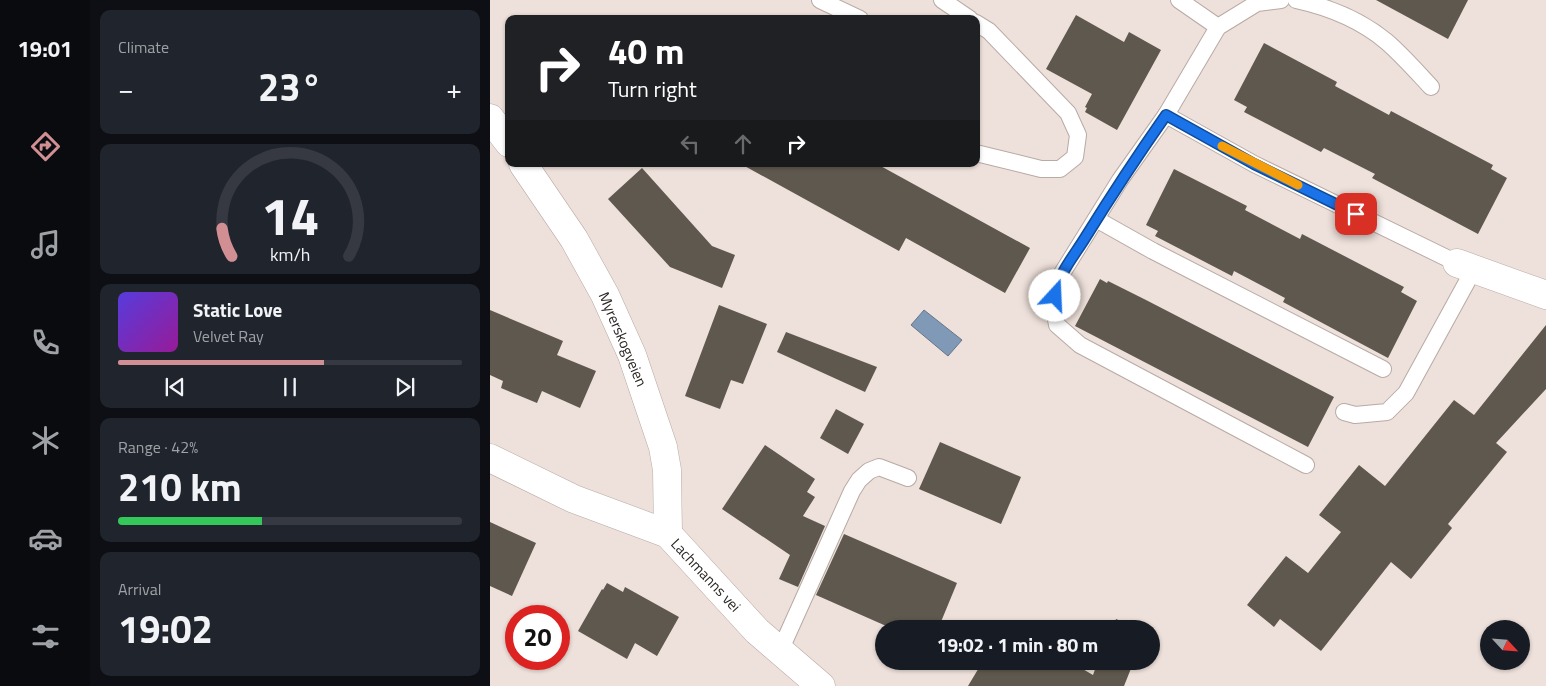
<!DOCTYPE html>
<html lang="en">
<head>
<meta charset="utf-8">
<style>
	body { margin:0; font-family:"Titillium Web",sans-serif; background:#20242c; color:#f1f3f6; height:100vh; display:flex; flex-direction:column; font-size:19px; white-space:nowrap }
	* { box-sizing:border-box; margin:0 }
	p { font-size:16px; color:#9ea1a6 }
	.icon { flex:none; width:28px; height:28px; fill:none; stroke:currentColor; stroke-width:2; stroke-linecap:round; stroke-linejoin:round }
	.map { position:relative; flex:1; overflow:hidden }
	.sheet { display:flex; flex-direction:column; gap:10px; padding:10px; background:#0d0f14; width:400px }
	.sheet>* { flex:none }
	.hud { position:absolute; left:15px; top:15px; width:475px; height:152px; border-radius:10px; box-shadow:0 1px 4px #0004; background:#202124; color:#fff; overflow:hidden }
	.needle { width:32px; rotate:116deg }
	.buttons { position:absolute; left:990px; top:620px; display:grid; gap:10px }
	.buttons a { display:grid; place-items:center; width:50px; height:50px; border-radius:50%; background:#171b24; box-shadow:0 1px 4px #0004; font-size:25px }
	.speed { position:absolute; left:15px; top:605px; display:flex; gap:10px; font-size:25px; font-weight:700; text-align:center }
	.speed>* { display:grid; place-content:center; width:65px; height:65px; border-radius:50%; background:#171b24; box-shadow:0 1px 4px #0004; line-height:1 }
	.speed .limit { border:8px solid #d22; background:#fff; color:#111 }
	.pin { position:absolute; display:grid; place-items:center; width:42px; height:42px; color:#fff; margin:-21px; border-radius:10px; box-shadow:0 2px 8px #0006 }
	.me { position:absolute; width:55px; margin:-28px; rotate:20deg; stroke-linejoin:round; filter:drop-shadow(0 0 4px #0008) }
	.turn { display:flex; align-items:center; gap:18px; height:105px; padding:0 20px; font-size:22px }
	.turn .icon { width:65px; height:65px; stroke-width:2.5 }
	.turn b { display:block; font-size:35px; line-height:42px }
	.lanes { display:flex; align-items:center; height:48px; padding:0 20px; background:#0003; justify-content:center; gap:25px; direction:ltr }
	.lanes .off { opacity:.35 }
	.big { font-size:38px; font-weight:700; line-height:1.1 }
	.sheet .card { flex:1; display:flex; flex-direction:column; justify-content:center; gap:8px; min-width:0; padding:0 18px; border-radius:10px; background:#20242c }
	.sheet .dial { align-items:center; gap:0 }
	.dial svg { height:130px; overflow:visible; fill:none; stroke:#363941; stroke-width:7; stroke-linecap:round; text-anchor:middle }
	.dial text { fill:#f1f3f6; stroke:none }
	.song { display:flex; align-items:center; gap:15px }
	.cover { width:60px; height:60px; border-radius:8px; background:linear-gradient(135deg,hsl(250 70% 55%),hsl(300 70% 35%)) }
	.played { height:5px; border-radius:2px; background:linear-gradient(90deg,#d18f94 60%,#363941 60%) }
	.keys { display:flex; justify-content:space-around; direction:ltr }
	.heat { display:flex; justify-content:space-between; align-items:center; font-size:28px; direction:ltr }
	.charge { height:8px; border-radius:4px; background:linear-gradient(90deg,#34c759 42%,#363941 0) }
	.trip { position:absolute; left:385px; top:620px; width:285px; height:50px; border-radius:25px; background:#171b24; box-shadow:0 1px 4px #0004; font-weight:700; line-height:50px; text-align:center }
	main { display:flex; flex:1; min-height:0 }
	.menu { display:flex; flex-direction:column; width:90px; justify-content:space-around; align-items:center; background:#090b0e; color:#9ea1a6 }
	.menu .icon { width:35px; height:35px }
	.menu .current { color:#d18f94 }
	.menu b { font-size:22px; color:#f1f3f6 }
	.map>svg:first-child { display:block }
</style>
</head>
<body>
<main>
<nav class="menu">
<b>19:01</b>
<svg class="icon current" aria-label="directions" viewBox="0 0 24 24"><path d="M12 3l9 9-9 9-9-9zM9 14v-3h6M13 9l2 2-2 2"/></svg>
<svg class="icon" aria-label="music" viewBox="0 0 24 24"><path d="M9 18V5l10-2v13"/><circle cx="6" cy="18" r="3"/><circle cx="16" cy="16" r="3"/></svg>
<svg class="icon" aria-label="phone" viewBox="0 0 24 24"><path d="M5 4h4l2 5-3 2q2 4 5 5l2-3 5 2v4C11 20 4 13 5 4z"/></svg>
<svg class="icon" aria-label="climate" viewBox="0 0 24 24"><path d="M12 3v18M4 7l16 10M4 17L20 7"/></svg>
<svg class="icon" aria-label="car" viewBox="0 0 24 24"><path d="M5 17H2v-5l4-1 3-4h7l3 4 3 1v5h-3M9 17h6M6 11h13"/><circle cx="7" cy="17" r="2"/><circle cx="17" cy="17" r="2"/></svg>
<svg class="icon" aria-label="filters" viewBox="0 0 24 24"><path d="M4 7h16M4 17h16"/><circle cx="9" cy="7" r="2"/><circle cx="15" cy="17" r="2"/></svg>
</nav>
<section class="sheet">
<div class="card"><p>Climate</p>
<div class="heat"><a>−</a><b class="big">23°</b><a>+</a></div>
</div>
<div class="card dial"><svg viewBox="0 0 100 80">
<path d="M14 69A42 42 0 1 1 86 69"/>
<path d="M14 69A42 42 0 0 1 8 52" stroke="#d18f94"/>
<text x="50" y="56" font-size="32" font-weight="700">14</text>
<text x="50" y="72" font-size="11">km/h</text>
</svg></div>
<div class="card">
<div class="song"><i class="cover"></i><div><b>Static Love</b><p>Velvet Ray</p></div></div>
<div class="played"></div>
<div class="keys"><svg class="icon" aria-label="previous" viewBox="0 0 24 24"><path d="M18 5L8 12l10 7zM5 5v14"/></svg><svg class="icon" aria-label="pause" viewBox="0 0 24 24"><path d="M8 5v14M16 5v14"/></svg><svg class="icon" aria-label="next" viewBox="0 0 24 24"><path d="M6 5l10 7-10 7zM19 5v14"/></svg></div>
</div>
<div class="card"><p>Range · 42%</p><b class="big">210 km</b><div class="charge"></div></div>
<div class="card"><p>Arrival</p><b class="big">19:02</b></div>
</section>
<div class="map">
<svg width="1056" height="686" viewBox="0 0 1056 686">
	<rect width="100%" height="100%" fill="#eee0da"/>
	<polygon fill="#7f99b6" stroke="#66768a" points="434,310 472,340 458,356 421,325"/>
	<g fill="#5f584e">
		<polygon points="886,0 978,0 958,39"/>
		<polygon points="586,15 634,42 639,32 671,50 627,130 595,112 597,108 595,107 602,94 556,69"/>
		<polygon points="774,43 847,82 845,86 899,115 901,111 1003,165 1001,169 1017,178 988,234 882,178 885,174 834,148 831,152 754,112 757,107 744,100"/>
		<polygon points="251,164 387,164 540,248 515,293 416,238 409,251"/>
		<polygon points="152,168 222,246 245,255 232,288 180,267 118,199"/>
		<polygon points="684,169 757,206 755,210 810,239 812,234 914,287 911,292 927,301 898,358 793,302 795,298 744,271 742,276 665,236 668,231 656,225"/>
		<polygon points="610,279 617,283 618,281 656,300 844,397 818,447 585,326"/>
		<polygon points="229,305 277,324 253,384 241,380 230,409 195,396"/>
		<polygon points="0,310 73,341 67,355 106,371 90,408 52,391 47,403 11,388 13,381 0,375"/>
		<polygon points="1056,325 1056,389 1006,443 1017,452 958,524 962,528 921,579 901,562 831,651 790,619 784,627 757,605 796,556 818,573 851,532 829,515 869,465 895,486 964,400 984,415"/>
		<polygon points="296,332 387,367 375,392 287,352"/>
		<polygon points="346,409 374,424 358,454 330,438"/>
		<polygon points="450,442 531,477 511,524 429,489"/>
		<polygon points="275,445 325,479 317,492 325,497 313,516 335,526 308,587 289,579 300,555 232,509"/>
		<polygon points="0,522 46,543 22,596 0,586"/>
		<polygon points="354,534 467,583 448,629 403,629 326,595"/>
		<polygon points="117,583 133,592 135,587 189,617 167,656 145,643 137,659 88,631 112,589 113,590"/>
		<polygon points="626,619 650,629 622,629"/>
		<polygon points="493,661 579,661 603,675 608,661 644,661 634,686 478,686"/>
	</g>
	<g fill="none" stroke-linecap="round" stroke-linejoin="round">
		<g stroke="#b8aaa4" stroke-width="18">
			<g id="service">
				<polyline points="330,0 370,19"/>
				<polyline points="452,0 480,19"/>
				<polyline points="689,0 728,27"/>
				<polyline points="791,0 767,3 728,27 676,115 630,180 566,283 564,308 567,325 590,345 816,465"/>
				<path d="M806,0C838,7 872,21 897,42C913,56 927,72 941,87"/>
				<polyline points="486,23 499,31 578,113 588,135 585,157 570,169 551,169 486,153"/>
				<polyline points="676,115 764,164 967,263"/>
				<polyline points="606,219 663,251 893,369"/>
				<polyline points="854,412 865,415 897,412 916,393 984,269"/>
				<polyline points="290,651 362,491 369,480 379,471 389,467 418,478"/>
			</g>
		</g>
		<g stroke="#b8aaa4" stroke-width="29">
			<polyline id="minor" points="967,263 1056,295"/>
		</g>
		<g stroke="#b8aaa4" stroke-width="29">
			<g id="tertiary">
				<polyline points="0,118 19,143"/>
				<polyline points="33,164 84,239 115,295 142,355 173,447 177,470 178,534"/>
				<polyline points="0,458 84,499 178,534 267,631 331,686"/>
			</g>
		</g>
		<use href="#service" stroke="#fff" stroke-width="16"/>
		<use href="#minor" stroke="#fff" stroke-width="28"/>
		<use href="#tertiary" stroke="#fff" stroke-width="28"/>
	</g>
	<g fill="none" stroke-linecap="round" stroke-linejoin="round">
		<g stroke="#114b97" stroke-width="12">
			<path id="route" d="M565,296C568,274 584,256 595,238C621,196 648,155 676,115L764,164L866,214"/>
		</g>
		<use href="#route" stroke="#1a73e8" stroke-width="9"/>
		<polyline stroke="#f59e0b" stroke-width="9" points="732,146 808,185"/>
	</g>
	<g text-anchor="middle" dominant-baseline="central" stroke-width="5" stroke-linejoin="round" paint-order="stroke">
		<g font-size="15" fill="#2b2623" stroke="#fff">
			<text transform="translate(133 339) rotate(67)">Myrerskogveien</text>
			<text transform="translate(216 575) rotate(47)">Lachmanns vei</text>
		</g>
	</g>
</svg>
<div class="buttons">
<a><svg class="needle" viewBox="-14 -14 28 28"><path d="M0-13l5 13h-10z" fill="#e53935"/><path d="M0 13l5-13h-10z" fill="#9ea1a6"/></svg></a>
</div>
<div class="speed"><div class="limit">20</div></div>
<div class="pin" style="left:866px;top:214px;background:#d93025"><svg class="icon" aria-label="arrive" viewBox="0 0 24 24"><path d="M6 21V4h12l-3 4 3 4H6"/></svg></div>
<svg class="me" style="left:565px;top:296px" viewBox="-20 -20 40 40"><circle r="19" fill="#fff"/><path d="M0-13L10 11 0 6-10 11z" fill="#1a73e8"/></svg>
<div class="trip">19:02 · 1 min · 80 m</div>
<div class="hud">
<div class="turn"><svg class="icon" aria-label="right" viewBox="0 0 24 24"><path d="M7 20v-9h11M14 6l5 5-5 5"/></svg><div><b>40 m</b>Turn right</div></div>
<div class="lanes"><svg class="icon off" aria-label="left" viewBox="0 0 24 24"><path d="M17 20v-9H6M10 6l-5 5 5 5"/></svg><svg class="icon off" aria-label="ahead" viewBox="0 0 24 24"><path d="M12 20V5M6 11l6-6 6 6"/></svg><svg class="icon" aria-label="right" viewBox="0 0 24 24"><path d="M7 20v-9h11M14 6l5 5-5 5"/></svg></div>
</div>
</div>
</main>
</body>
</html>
